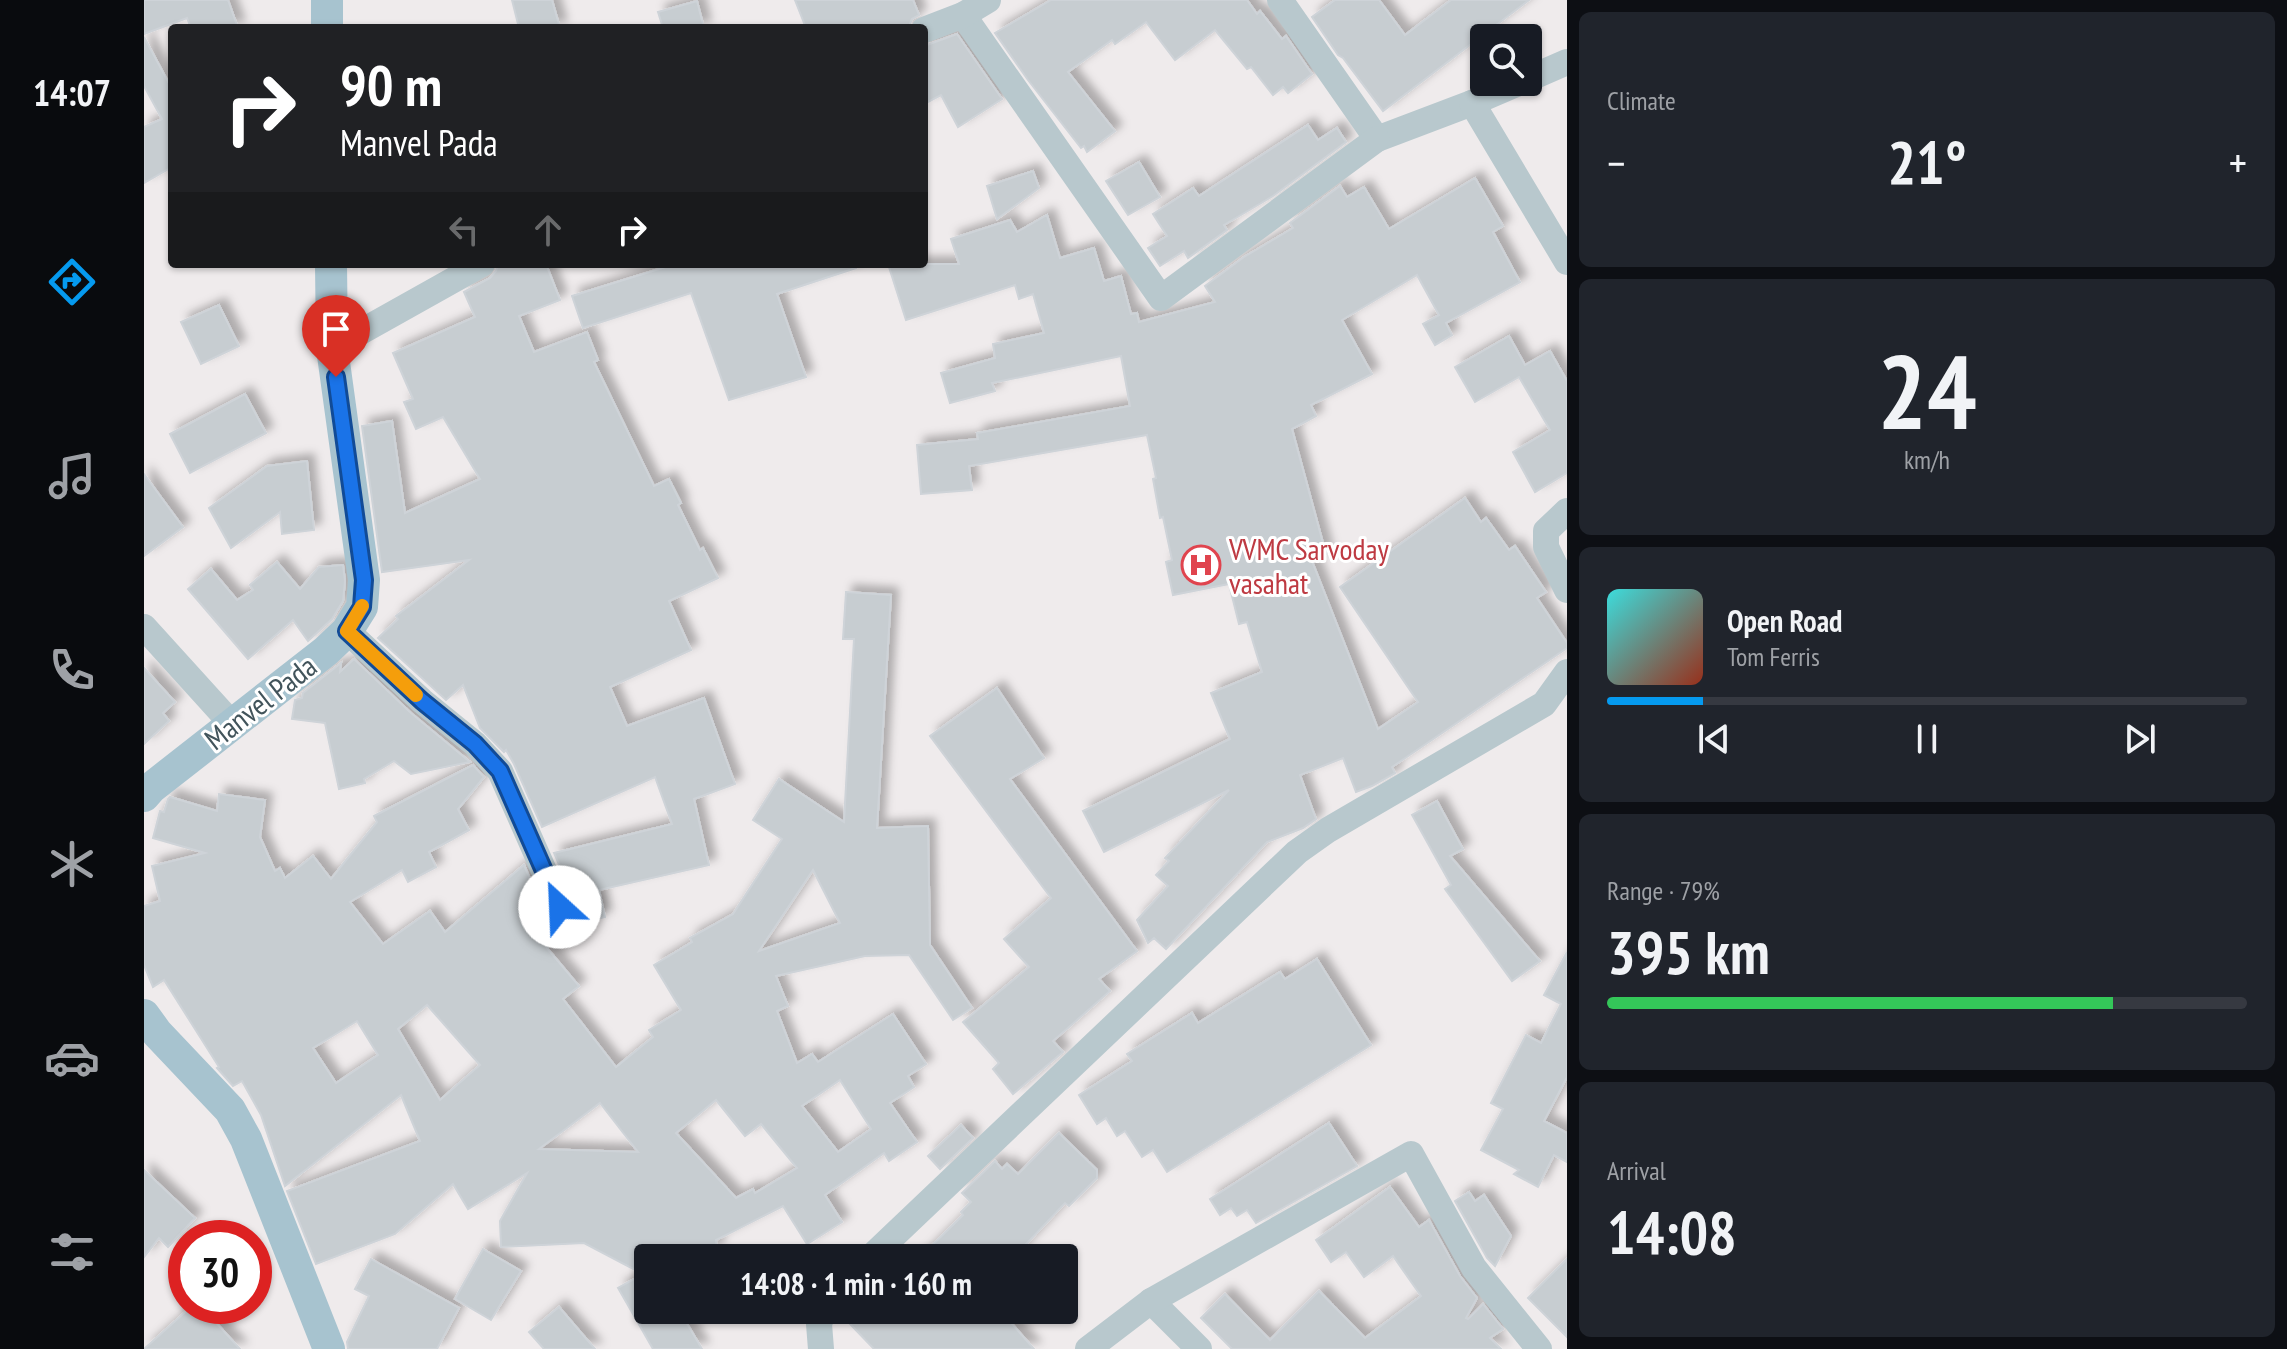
<!DOCTYPE html>
<html lang="en">
<head>
<meta charset="utf-8">
<style>
	body { margin:0; font-family:"PT Sans Narrow",sans-serif; background:#20242c; color:#f1f3f6; height:100vh; display:flex; flex-direction:column; font-size:30px; white-space:nowrap }
	* { box-sizing:border-box; margin:0 }
	p { font-size:26px; color:#9ea1a6 }
	.icon { flex:none; width:44px; height:44px; fill:none; stroke:currentColor; stroke-width:2; stroke-linecap:round; stroke-linejoin:round }
	.map { position:relative; flex:1; overflow:hidden }
	.side { display:flex; flex-direction:column; gap:12px; padding:12px; background:#0d0f14; width:720px }
	.side>* { flex:none }
	.guide { position:absolute; left:24px; top:24px; width:760px; height:244px; border-radius:8px; box-shadow:0 2px 6px #0004; background:#202124; color:#fff; overflow:hidden }
	.fabs { position:absolute; left:1326px; top:24px; display:grid; gap:16px }
	.fabs a { display:grid; place-items:center; width:72px; height:72px; border-radius:8px; background:#171b24; box-shadow:0 2px 6px #0004; font-size:40px }
	.speed { position:absolute; left:24px; top:1220px; display:flex; gap:16px; font-size:40px; font-weight:700; text-align:center }
	.speed>* { display:grid; place-content:center; width:104px; height:104px; border-radius:50%; background:#171b24; box-shadow:0 2px 6px #0004; line-height:1 }
	.speed .limit { border:12px solid #d22; background:#fff; color:#111 }
	.pin { position:absolute; display:grid; place-items:center; width:68px; height:68px; color:#fff; margin:-82px -34px; border-radius:50% 50% 50% 0; rotate:-45deg; box-shadow:0 0 8px #0007 }
	.pin .icon { rotate:45deg }
	.me { position:absolute; width:88px; margin:-44px; rotate:335deg; stroke-linejoin:round; filter:drop-shadow(0 0 6px #0008) }
	.turn { display:flex; align-items:center; gap:28px; height:168px; padding:0 40px; font-size:36px }
	.turn .icon { width:104px; height:104px; stroke-width:2.5 }
	.turn b { display:block; font-size:56px; line-height:68px }
	.lanes { display:flex; align-items:center; height:76px; padding:0 40px; background:#0003; justify-content:center; gap:40px; direction:ltr }
	.lanes .off { opacity:.35 }
	.big { font-size:60px; font-weight:600; line-height:1.1 }
	.side .widget { flex:1; display:flex; flex-direction:column; justify-content:center; gap:12px; min-width:0; padding:0 28px; border-radius:12px; background:#20242c }
	.side .dial { align-items:center; gap:0 }
	.dial b { font-size:104px; line-height:1 }
	.song { display:flex; align-items:center; gap:24px }
	.cover { width:96px; height:96px; border-radius:12px; background:linear-gradient(135deg,hsl(180 70% 55%),hsl(10 70% 35%)) }
	.played { height:8px; border-radius:4px; background:linear-gradient(90deg,#059aef 15%,#363941 15%) }
	.keys { display:flex; justify-content:space-around; direction:ltr }
	.heat { display:flex; justify-content:space-between; align-items:center; font-size:44px; direction:ltr }
	.charge { height:12px; border-radius:6px; background:linear-gradient(90deg,#34c759 79%,#363941 0) }
	.trip { position:absolute; left:490px; top:1244px; width:444px; height:80px; border-radius:8px; background:#171b24; box-shadow:0 2px 6px #0004; font-weight:600; line-height:80px; text-align:center }
	main { display:flex; flex:1; min-height:0 }
	.tab-bar { display:flex; flex-direction:column; width:144px; justify-content:space-around; align-items:center; background:#090b0e; color:#9ea1a6 }
	.tab-bar .icon { width:56px; height:56px }
	.tab-bar .on { color:#059aef }
	.tab-bar b { font-size:36px; color:#f1f3f6 }
	.map>svg:first-child { display:block }
</style>
</head>
<body>
<main>
<nav class="tab-bar">
<b>14:07</b>
<svg class="icon on" aria-label="directions" viewBox="0 0 24 24"><path d="M12 3l9 9-9 9-9-9zM9 14v-3h6M13 9l2 2-2 2"/></svg>
<svg class="icon" aria-label="music" viewBox="0 0 24 24"><path d="M9 18V5l10-2v13"/><circle cx="6" cy="18" r="3"/><circle cx="16" cy="16" r="3"/></svg>
<svg class="icon" aria-label="phone" viewBox="0 0 24 24"><path d="M5 4h4l2 5-3 2q2 4 5 5l2-3 5 2v4C11 20 4 13 5 4z"/></svg>
<svg class="icon" aria-label="climate" viewBox="0 0 24 24"><path d="M12 3v18M4 7l16 10M4 17L20 7"/></svg>
<svg class="icon" aria-label="car" viewBox="0 0 24 24"><path d="M5 17H2v-5l4-1 3-4h7l3 4 3 1v5h-3M9 17h6M6 11h13"/><circle cx="7" cy="17" r="2"/><circle cx="17" cy="17" r="2"/></svg>
<svg class="icon" aria-label="filters" viewBox="0 0 24 24"><path d="M4 7h16M4 17h16"/><circle cx="9" cy="7" r="2"/><circle cx="15" cy="17" r="2"/></svg>
</nav>
<div class="map">
<svg width="1423" height="1349" viewBox="0 0 1423 1349">
	<defs>
		<filter id="shadow"><feDropShadow dx="7" dy="-7" stdDeviation="4" flood-color="#0004"/></filter>
	</defs>
	<rect width="100%" height="100%" fill="#efebec"/>
	<g fill="#c7cdd1" stroke="#ced3d8" stroke-width="2" fill-rule="evenodd" filter="url(#shadow)">
		<polygon points="0,0 84,0 94,28 47,28 43,18 0,34"/>
		<polygon points="368,0 408,0 416,28 375,28"/>
		<polygon points="651,0 769,0 775,15 768,19 764,28 662,28"/>
		<polygon points="907,0 1103,0 1113,14 1116,11 1138,39 1142,36 1168,74 1144,93 1139,87 1129,95 1107,67 1103,69 1071,30 1031,60 1002,22 971,44 968,40 924,72 971,131 943,152 940,146 937,148 884,80 851,33"/>
		<polygon points="1191,0 1235,0 1261,35 1307,0 1385,0 1239,111 1199,58 1194,55 1168,17"/>
		<polygon points="553,1 560,28 519,28 514,12"/>
		<polygon points="813,34 858,99 814,127 797,95 780,104 780,46"/>
		<polygon points="0,37 28,89 28,167 0,183 0,127 18,119 0,86"/>
		<polygon points="1164,125 1174,140 1193,128 1202,142 1129,196 1080,225 1083,230 1044,258 1040,251 1016,266 1004,248 1023,236 1009,214 1049,188 1055,196"/>
		<polygon points="995,162 1016,197 984,215 962,181"/>
		<polygon points="889,171 895,188 853,219 843,186"/>
		<polygon points="1331,178 1359,226 1349,232 1376,282 1302,323 1308,335 1291,345 1279,324 1295,315 1273,275 1198,320 1228,374 1167,405 1172,416 1148,429 1182,554 1168,561 1234,729 1274,702 1196,587 1321,498 1337,522 1342,518 1365,550 1371,546 1402,592 1393,598 1423,643 1423,648 1248,767 1251,773 1228,786 1212,792 1199,758 1156,775 1172,819 1159,828 1123,842 1022,949 1010,938 1004,943 993,920 1024,886 1012,875 1025,861 1021,858 1085,790 960,852 939,811 1086,739 1067,693 1118,672 1103,622 1095,624 1085,584 1029,595 1022,562 1028,560 1019,517 1016,518 1009,479 1012,478 1003,435 825,466 828,490 777,494 773,445 834,439 833,433 986,406 977,356 848,383 851,391 806,403 797,373 851,358 849,344 900,333 889,294 875,299 871,285 762,320 744,264 815,264 807,239 866,220 873,232 903,215 916,258 950,248 960,281 977,276 987,314 993,313 995,322 1071,302 1061,286 1100,257 1149,228 1146,223 1196,186 1203,197 1220,187 1245,229"/>
		<polygon points="354,264 402,264 416,300 375,316 390,352 443,332 454,360 450,362 510,486 525,479 537,503 534,505 556,550 559,548 574,578 525,601 547,650 466,687 483,726 560,698 591,784 550,799 565,865 455,890 461,917 443,921 430,899 410,853 528,824 511,777 398,827 370,764 362,750 360,752 336,728 319,685 302,700 234,638 254,619 252,616 325,560 238,572 218,426 248,421 261,513 336,479 299,417 272,429 260,402 269,399 249,353 331,317 320,292 346,278 352,271"/>
		<polygon points="531,264 711,264 712,268 633,294 662,377 585,400 547,293 439,328 428,296"/>
		<polygon points="75,305 95,346 57,364 37,322"/>
		<polygon points="1365,336 1381,365 1406,351 1423,381 1423,473 1391,492 1369,452 1406,430 1375,377 1331,402 1311,367"/>
		<polygon points="101,394 122,433 46,473 26,434"/>
		<polygon points="163,461 170,530 138,534 136,512 87,548 65,508 123,466"/>
		<polygon points="0,474 39,527 0,556"/>
		<polygon points="133,562 156,589 175,567 199,565 201,581 199,601 188,619 164,641 149,620 104,659 44,589 67,569 93,600 109,590 106,585"/>
		<path d="M702,592L747,595L733,828L784,826L786,945L828,1008L809,1020L765,955L721,956L632,976L644,1006L633,1011L653,1063L668,1054L674,1062L749,1014L782,1064L764,1076L770,1087L746,1103L773,1142L745,1161L740,1153L681,1195L698,1222L663,1244L639,1206L572,1240L573,1249L504,1257V1310H535L558,1349H509L474,1288L499,1274L440,1243L357,1247L356,1221L383,1173L324,1209L309,1184L251,1234L172,1264L143,1191L276,1141L257,1095L141,1186L117,1115L98,1081L89,1086L73,1068L75,1067L20,980L9,987L0,965V906L16,901L8,866L61,853L9,838L16,811L20,812L24,799L26,797L73,811L75,794L121,800L116,837L131,871L136,868L141,878L169,856L187,879L233,822L230,816L329,765L340,777L314,809L325,830L285,852L292,867L264,882L258,870L206,902L239,944L286,911L301,932L380,865L401,913L411,929L403,931L411,941L403,948L435,986L419,999L472,1067L509,1037L505,1030L537,1010L510,965L548,942L546,938L589,914L638,839L609,820L635,779L700,822L710,639H699ZM669,870L696,923L615,951ZM283,1005L336,1065L296,1100L254,1029ZM213,1021L234,1055L192,1083L169,1048ZM696,1080L727,1129L694,1152L658,1106ZM572,1100L601,1136L617,1124L653,1168L611,1193L609,1189L592,1198L532,1133ZM456,1103L494,1152L395,1149Z"/>
		<polygon points="210,659 267,713 326,762 267,774 250,761 220,779 221,783 195,789 181,723 148,719 151,700 158,698 159,693 197,663 196,672"/>
		<polygon points="0,668 31,702 19,713 25,721 0,744"/>
		<polygon points="853,688 900,758 866,779 993,951 955,979 966,991 909,1041 919,1052 869,1094 849,1069 855,1063 819,1022 885,967 860,939 907,898 786,736"/>
		<polygon points="1293,801 1319,849 1306,856 1396,961 1368,981 1301,889 1307,885 1268,815"/>
		<polygon points="1423,952 1423,1077 1400,1121 1423,1133 1423,1162 1410,1155 1394,1187 1370,1174 1375,1170 1337,1150 1359,1109 1347,1103 1382,1035 1397,1043 1417,1004 1400,995"/>
		<polygon points="1173,959 1227,1045 1023,1172 1009,1150 998,1157 981,1131 973,1136 962,1118 953,1124 935,1095 988,1061 983,1054 1048,1013 1054,1023 1136,972 1141,979"/>
		<polygon points="1185,1123 1213,1166 1112,1223 1103,1210 1093,1216 1087,1208 1076,1215 1066,1199"/>
		<polygon points="817,1125 829,1138 796,1169 784,1156"/>
		<polygon points="915,1133 953,1170 953,1178 925,1206 921,1203 869,1258 775,1258 819,1215 817,1212 827,1202 818,1193 851,1161 858,1169 863,1164 874,1174"/>
		<polygon points="0,1170 51,1218 24,1247 15,1238 0,1257"/>
		<polygon points="1246,1187 1275,1227 1285,1220 1316,1276 1333,1298 1322,1318 1324,1319 1339,1304 1359,1329 1346,1338 1357,1349 1088,1349 1057,1318 1081,1294 1126,1340 1175,1291 1221,1338 1277,1296 1249,1256 1220,1277 1202,1252 1187,1262 1172,1240"/>
		<polygon points="1325,1192 1331,1201 1340,1195 1367,1236 1351,1266 1343,1258 1311,1201"/>
		<polygon points="339,1249 377,1271 347,1320 311,1299"/>
		<polygon points="227,1259 315,1308 293,1349 204,1349 203,1342 225,1296 211,1289"/>
		<polygon points="1423,1259 1423,1337 1384,1298"/>
		<polygon points="48,1306 57,1306 96,1349 0,1349"/>
		<polygon points="415,1307 451,1349 400,1349 385,1332"/>
		<polygon points="721,1310 856,1310 890,1349 730,1349 706,1324"/>
	</g>
	<g fill="none" stroke-linecap="round" stroke-linejoin="round">
		<g stroke="#b8c8cd" stroke-width="26">
			<polyline points="1136,0 1233,139 1328,103 1377,82"/>
			<polyline points="819,15 1017,298 1233,139"/>
			<polyline points="780,30 819,15 844,0"/>
			<polyline points="1384,79 1423,62"/>
			<polyline points="1328,103 1423,262"/>
			<polyline points="188,348 338,264"/>
			<polyline points="1423,511 1402,531 1402,547 1423,590"/>
			<polyline points="0,627 88,724"/>
			<polyline points="203,631 278,701 331,744 356,771 416,907 428,925"/>
			<polyline points="726,1258 1153,852 1184,830 1400,704 1423,672"/>
			<polyline points="1007,1301 1055,1349"/>
			<polyline points="677,1349 675,1324 680,1310"/>
			<polyline points="944,1349 1007,1301 1267,1154 1330,1268 1395,1349"/>
		</g>
		<g stroke="#a7c3cf" stroke-width="32">
			<polyline points="183,0 183,28"/>
			<polyline points="0,796 7,788 182,651 203,631 218,607 220,580 188,348 187,264"/>
			<polyline points="0,1015 13,1033 86,1110 102,1139 185,1349"/>
		</g>
	</g>
	<g fill="none" stroke-linecap="round" stroke-linejoin="round">
		<g stroke="#114b97" stroke-width="20">
			<polyline id="route" points="192,377 220,580 218,607 203,631 278,701 331,744 356,771 416,907"/>
		</g>
		<use href="#route" stroke="#1a73e8" stroke-width="14"/>
		<polyline stroke="#f59e0b" stroke-width="14" points="218,606 203,631 272,695"/>
	</g>
	<defs>
		<g id="hospital-ring" transform="scale(2)"><circle r="9.5" fill="#fff" stroke="#e0444e" stroke-width="1.5"/><path d="M-5-5h3v3.5h4V-5h3V5h-3V1.5h-4V5h-3Z" fill="#e0444e"/></g>
	</defs>
	<g fill-rule="evenodd">
		<use href="#hospital-ring" x="1057" y="565"/>
	</g>
	<g text-anchor="middle" dominant-baseline="central" stroke-width="6" stroke-linejoin="round" paint-order="stroke">
		<g font-size="30" fill="#be3a42" stroke="#fff" text-anchor="start">
			<text x="1085" y="548">VVMC Sarvoday<tspan x="1085" dy="34">vasahat</tspan></text>
		</g>
		<g font-size="30" fill="#42545b" stroke="#fff">
			<text transform="translate(116 702) rotate(-38)">Manvel Pada</text>
		</g>
	</g>
</svg>
<div class="fabs">
<a><svg class="icon" aria-label="search" viewBox="0 0 24 24"><circle cx="10" cy="10" r="6"/><path d="M15 15l6 6"/></svg></a>
</div>
<div class="speed"><div class="limit">30</div></div>
<div class="pin" style="left:192px;top:377px;background:#d93025"><svg class="icon" aria-label="arrive" viewBox="0 0 24 24"><path d="M6 21V4h12l-3 4 3 4H6"/></svg></div>
<svg class="me" style="left:416px;top:907px" viewBox="-20 -20 40 40"><circle r="19" fill="#fff"/><path d="M0-13L10 11 0 6-10 11z" fill="#1a73e8"/></svg>
<div class="trip">14:08 · 1 min · 160 m</div>
<div class="guide">
<div class="turn"><svg class="icon" aria-label="right" viewBox="0 0 24 24"><path d="M7 20v-9h11M14 6l5 5-5 5"/></svg><div><b>90 m</b>Manvel Pada</div></div>
<div class="lanes"><svg class="icon off" aria-label="left" viewBox="0 0 24 24"><path d="M17 20v-9H6M10 6l-5 5 5 5"/></svg><svg class="icon off" aria-label="ahead" viewBox="0 0 24 24"><path d="M12 20V5M6 11l6-6 6 6"/></svg><svg class="icon" aria-label="right" viewBox="0 0 24 24"><path d="M7 20v-9h11M14 6l5 5-5 5"/></svg></div>
</div>
</div>
<section class="side">
<div class="widget"><p>Climate</p>
<div class="heat"><a>−</a><b class="big">21°</b><a>+</a></div>
</div>
<div class="widget dial"><b>24</b><p>km/h</p></div>
<div class="widget">
<div class="song"><i class="cover"></i><div><b>Open Road</b><p>Tom Ferris</p></div></div>
<div class="played"></div>
<div class="keys"><svg class="icon" aria-label="previous" viewBox="0 0 24 24"><path d="M18 5L8 12l10 7zM5 5v14"/></svg><svg class="icon" aria-label="pause" viewBox="0 0 24 24"><path d="M8 5v14M16 5v14"/></svg><svg class="icon" aria-label="next" viewBox="0 0 24 24"><path d="M6 5l10 7-10 7zM19 5v14"/></svg></div>
</div>
<div class="widget"><p>Range · 79%</p><b class="big">395 km</b><div class="charge"></div></div>
<div class="widget"><p>Arrival</p><b class="big">14:08</b></div>
</section>
</main>
</body>
</html>
